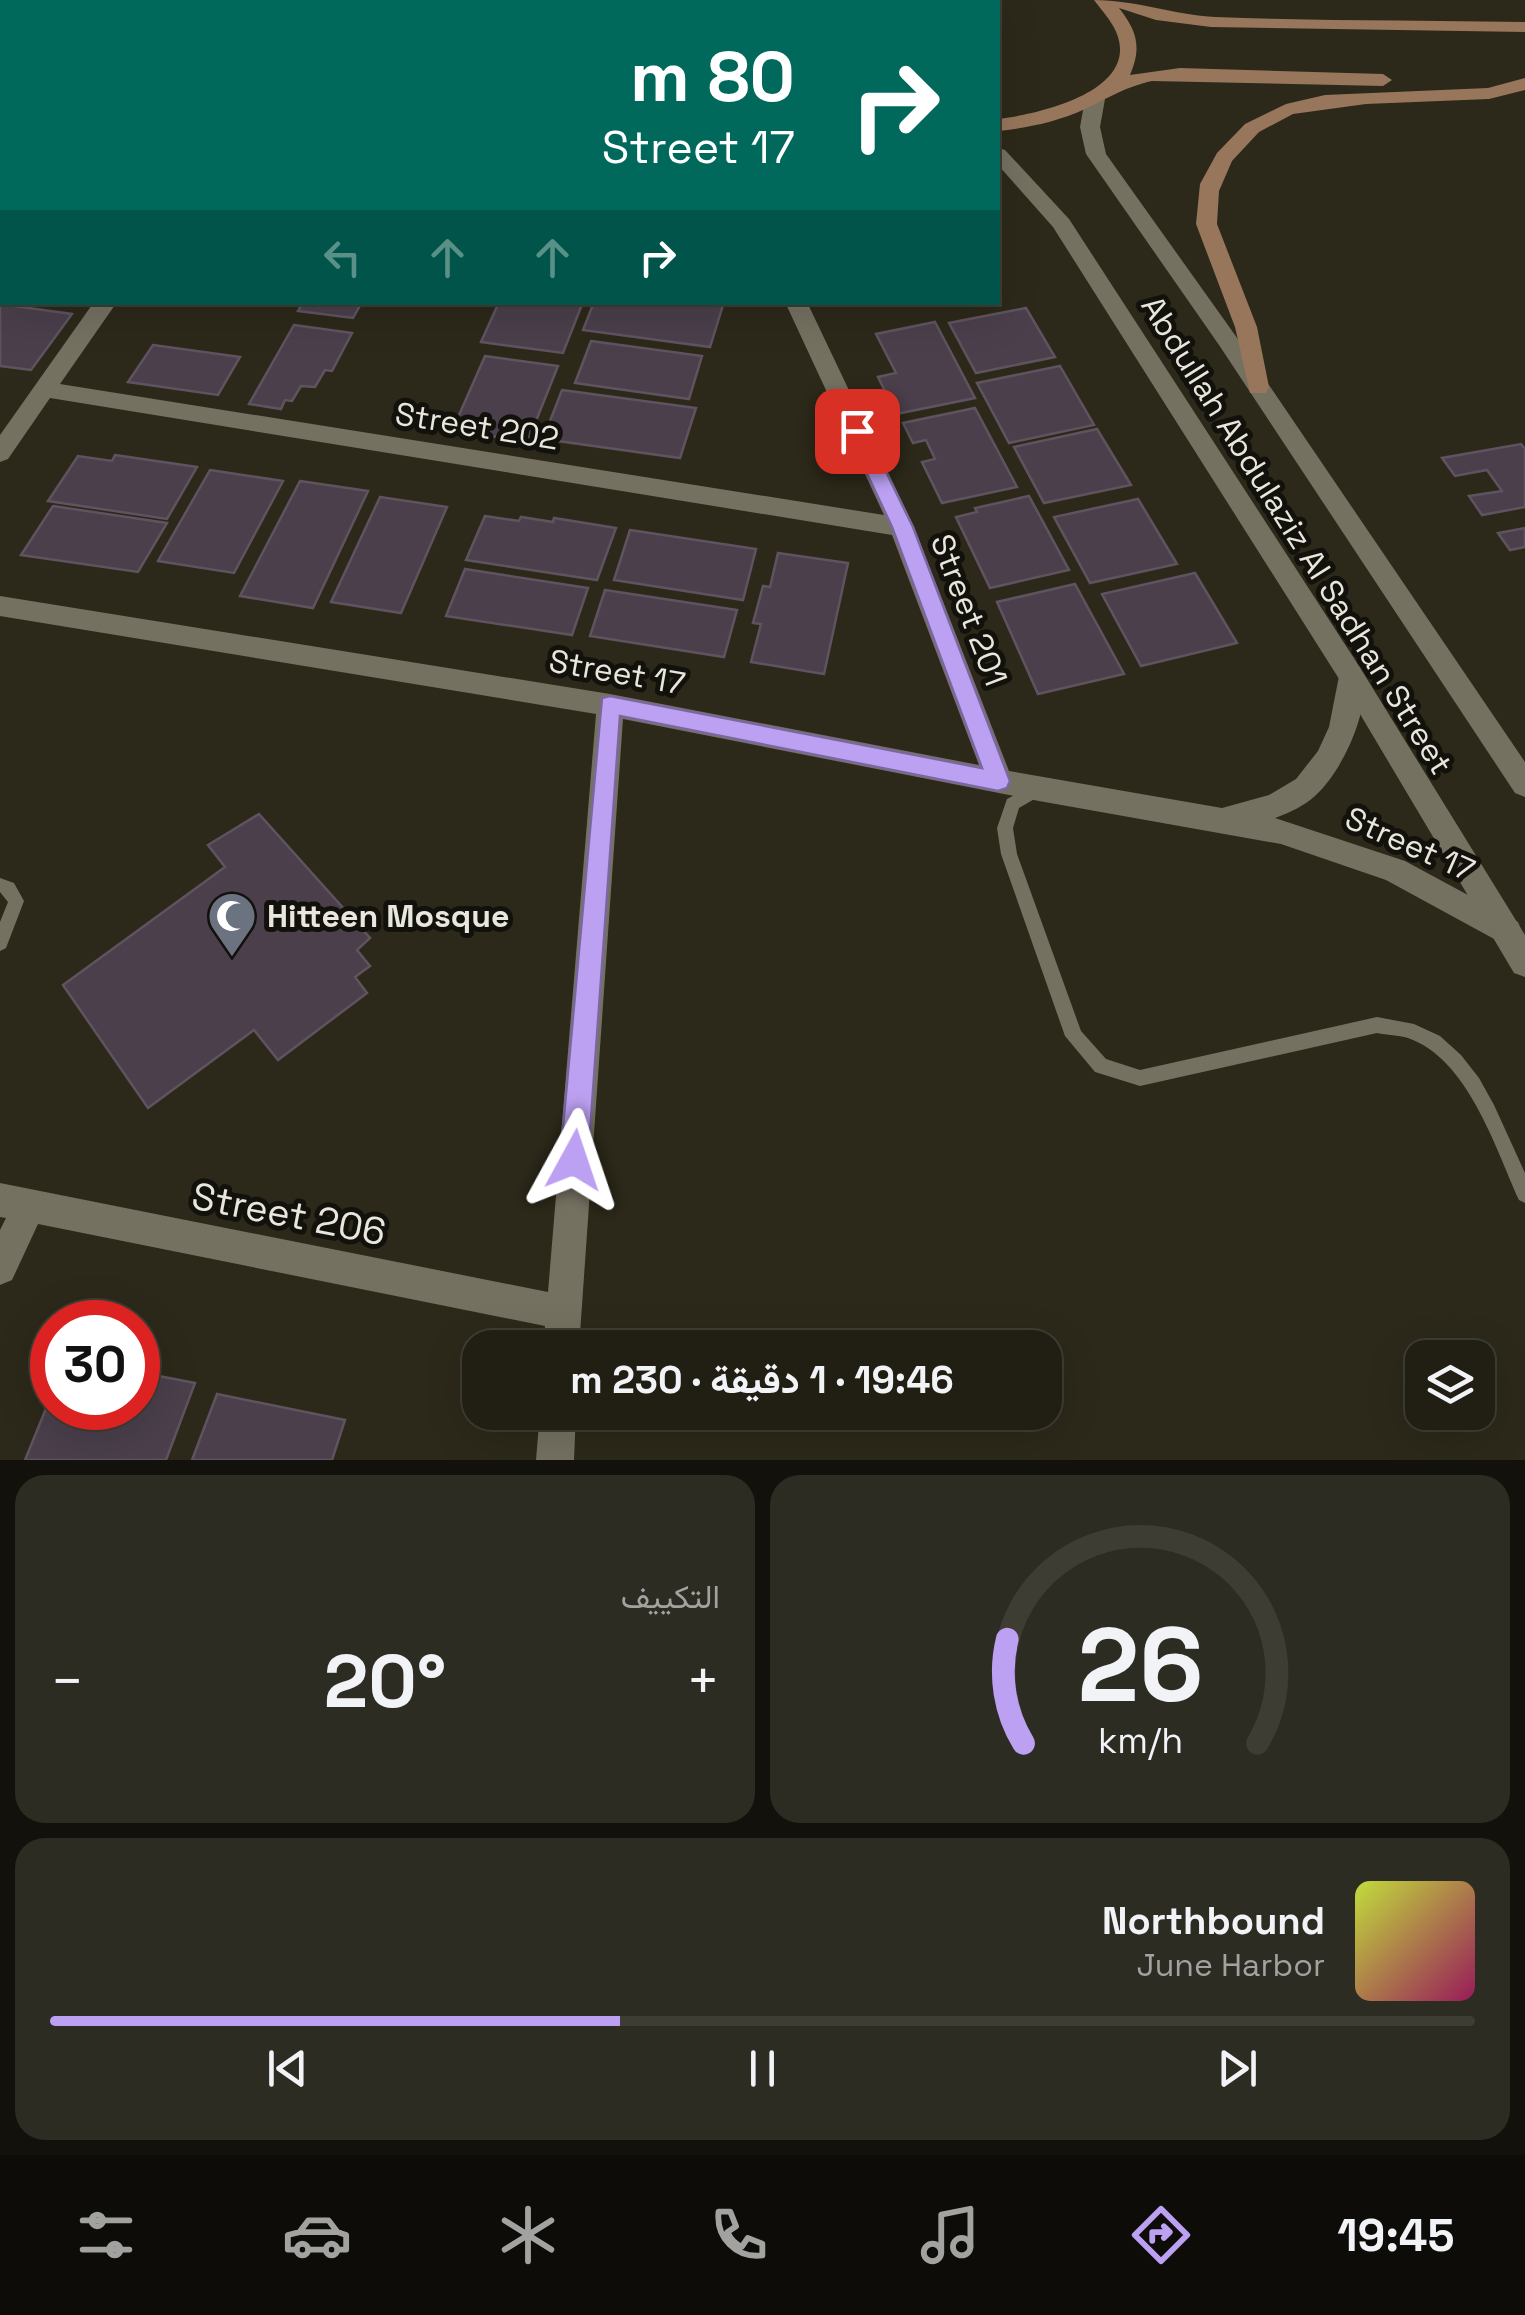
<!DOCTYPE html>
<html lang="ar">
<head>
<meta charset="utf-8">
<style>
	body { margin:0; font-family:"Space Grotesk",Vazirmatn,sans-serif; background:#2d2c22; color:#f1f3f6; direction:rtl; height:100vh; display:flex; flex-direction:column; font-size:38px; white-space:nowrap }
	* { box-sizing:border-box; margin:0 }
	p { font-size:32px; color:#a2a2a0 }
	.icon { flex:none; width:55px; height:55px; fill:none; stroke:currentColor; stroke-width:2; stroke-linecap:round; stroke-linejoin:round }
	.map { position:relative; height:1460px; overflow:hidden; direction:ltr }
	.sheet { display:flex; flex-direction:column; gap:15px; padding:15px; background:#12110b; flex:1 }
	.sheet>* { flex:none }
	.banner { position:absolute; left:0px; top:0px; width:1000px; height:305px; box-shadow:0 10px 40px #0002,0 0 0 2px #3e3d34; direction:rtl; background:#00695c; color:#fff; overflow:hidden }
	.tools { position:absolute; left:1405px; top:1340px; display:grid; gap:20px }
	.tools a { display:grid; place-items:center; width:90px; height:90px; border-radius:20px; background:#211f14; box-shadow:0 10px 40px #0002,0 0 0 2px #3e3d34; font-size:50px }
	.speed { position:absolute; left:30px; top:1300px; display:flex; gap:20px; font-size:50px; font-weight:700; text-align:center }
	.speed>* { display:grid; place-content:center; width:130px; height:130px; border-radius:50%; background:#211f14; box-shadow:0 10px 40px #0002,0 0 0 2px #3e3d34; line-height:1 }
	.speed .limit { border:15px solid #d22; background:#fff; color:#111 }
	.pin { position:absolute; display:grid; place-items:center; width:85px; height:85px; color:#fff; margin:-42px; border-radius:20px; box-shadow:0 5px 15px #0006 }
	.me { position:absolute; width:110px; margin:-55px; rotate:5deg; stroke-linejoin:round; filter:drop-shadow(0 0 8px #0008) }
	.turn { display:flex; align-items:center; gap:35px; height:210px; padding:0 40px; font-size:45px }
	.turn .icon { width:130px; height:130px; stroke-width:2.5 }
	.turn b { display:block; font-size:70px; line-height:85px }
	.lanes { display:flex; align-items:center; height:95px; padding:0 40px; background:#0003; justify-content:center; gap:50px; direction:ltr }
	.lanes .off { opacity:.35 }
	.big { font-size:75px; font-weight:700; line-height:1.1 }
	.sheet .tile { flex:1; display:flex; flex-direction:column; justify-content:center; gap:15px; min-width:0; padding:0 35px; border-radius:30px; background:#2d2c22 }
	.sheet .dial { align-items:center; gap:0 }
	.dial svg { height:260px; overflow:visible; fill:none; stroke:#3e3d34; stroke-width:7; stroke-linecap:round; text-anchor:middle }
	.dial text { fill:#f1f3f6; stroke:none }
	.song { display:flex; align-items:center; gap:30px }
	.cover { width:120px; height:120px; border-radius:15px; background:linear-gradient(135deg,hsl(70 70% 55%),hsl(330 70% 35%)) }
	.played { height:10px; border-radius:5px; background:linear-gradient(90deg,#bca0f2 40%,#3e3d34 40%) }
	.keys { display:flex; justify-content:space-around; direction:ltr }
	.heat { display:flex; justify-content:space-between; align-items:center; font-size:55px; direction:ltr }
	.sheet .tiles { flex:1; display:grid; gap:15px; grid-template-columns:1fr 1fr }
	.tile:last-child { grid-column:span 2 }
	.trip { position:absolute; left:462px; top:1330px; width:600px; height:100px; border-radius:30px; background:#211f14; box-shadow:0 10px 40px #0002,0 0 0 2px #3e3d34; font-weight:700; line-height:100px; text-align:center; direction:rtl }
	.tabs { display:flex; height:160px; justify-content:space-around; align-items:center; background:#0d0c08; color:#a2a2a0 }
	.tabs .icon { width:70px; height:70px }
	.tabs .active { color:#bca0f2 }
	.tabs b { font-size:45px; color:#f1f3f6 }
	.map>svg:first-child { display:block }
</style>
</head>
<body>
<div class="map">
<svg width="1525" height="1460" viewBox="0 0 1525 1460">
	<rect width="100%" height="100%" fill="#2c291a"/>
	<g fill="#4a3f4b" stroke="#5f535f" stroke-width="2.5">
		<polygon points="303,302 362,302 353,318 298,311"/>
		<polygon points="499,302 583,302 563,353 481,342"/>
		<polygon points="594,302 724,302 710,347 583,330"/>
		<polygon points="0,304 72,314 31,370 0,366"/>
		<polygon points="1026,308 1055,357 976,373 949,323"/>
		<polygon points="935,322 975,398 896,414 878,377 896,373 876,334"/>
		<polygon points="294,325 352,333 332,371 325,370 315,387 301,386 292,401 285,400 281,409 249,404"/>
		<polygon points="591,341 702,356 689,399 575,383"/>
		<polygon points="153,345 240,357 218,395 128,382"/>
		<polygon points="485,356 558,366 528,441 452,431"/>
		<polygon points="1060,366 1094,425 1009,443 977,383"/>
		<polygon points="562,390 696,408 680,458 543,439"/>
		<polygon points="975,408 1017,487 942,503 922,462 935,459 926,440 913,443 903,423"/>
		<polygon points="1097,429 1131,485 1044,503 1014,447"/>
		<polygon points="1521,444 1525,449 1525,507 1482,515 1469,496 1502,491 1487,470 1455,476 1442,458"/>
		<polygon points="115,455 197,467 167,519 48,501 78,456 112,461"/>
		<polygon points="210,470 283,481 234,573 158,561"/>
		<polygon points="300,481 368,491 313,608 240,596"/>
		<polygon points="1029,496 1069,570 990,588 956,517 977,512 975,508"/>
		<polygon points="380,497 447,507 401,613 331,602"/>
		<polygon points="1138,499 1177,564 1090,583 1054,517"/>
		<polygon points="53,506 167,523 138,572 21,555"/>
		<polygon points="485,516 519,521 521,517 553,522 554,518 616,528 597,580 466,560"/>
		<polygon points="1525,528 1525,547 1510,550 1498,533"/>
		<polygon points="630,530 756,549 743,600 614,580"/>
		<polygon points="778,553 848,563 824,674 751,662 761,624 753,623 763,586 770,587"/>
		<polygon points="465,569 588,588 572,635 446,616"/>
		<polygon points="1195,573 1237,643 1141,666 1102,594"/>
		<polygon points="1075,584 1124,674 1038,694 997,602"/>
		<polygon points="605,590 737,610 724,657 590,636"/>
		<polygon points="259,814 370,938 357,950 370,966 355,977 367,993 278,1060 254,1030 148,1108 63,985 225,867 208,845"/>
		<polygon points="138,1372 195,1383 166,1460 25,1460 52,1394 52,1408 138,1408"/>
		<polygon points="217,1394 345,1420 332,1460 192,1460"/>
	</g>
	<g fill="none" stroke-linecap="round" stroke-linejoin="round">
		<g fill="#757161" fill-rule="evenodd">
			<path d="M1038,782L1043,784L1046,789L1043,794L1019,808L1013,828L1017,854L1081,1031L1106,1059L1140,1070L1377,1017L1414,1024L1440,1036L1461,1055L1479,1078L1494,1105L1525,1173V1203L1519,1200C1495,1147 1468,1059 1408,1038C1398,1035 1387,1035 1377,1033L1140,1086L1095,1072L1065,1036L1001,854L997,828L1007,799Z"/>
			<polygon points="0,878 14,883 24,901 6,948 0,951 0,922 8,902 0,892"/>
		</g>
		<g fill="#757161" fill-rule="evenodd">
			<rect x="0" y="21" width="2" height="11"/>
			<path d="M94,302H117L60,384L884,515L785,302H807L914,527L1009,771L1222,808L1269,795L1296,779L1318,751L1329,727L1341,666L1350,663L1359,666C1377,700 1342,772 1316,795C1304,806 1291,812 1275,818L1405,861L1518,922L1522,932L1518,942L1507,946L1386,880L1281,844L1039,801L623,719L579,1348H543L545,1326L38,1224L12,1280L0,1285V1230L6,1218L0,1217V1183L548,1292L596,714L0,616V596L610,694L979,765L892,535L50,398L8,459L0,462V435Z"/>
			<polygon points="540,1412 576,1412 574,1460 536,1460"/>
		</g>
		<g fill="#757161" fill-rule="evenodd">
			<polygon points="1095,93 1105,99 1100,127 1106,154 1235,335 1525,762 1525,797 1515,793 1219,345 1086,154 1080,127 1085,99"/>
			<polygon points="998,148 1005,150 1069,219 1359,666 1525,935 1525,977 1514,973 1341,682 1053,227 998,165"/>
		</g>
		<g fill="#97765b" fill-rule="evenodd">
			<polygon points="319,0 361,0 362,2 321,2"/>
			<path d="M1094,0C1136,0 1174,15 1216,17C1319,21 1422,20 1525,22V32L1211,27L1156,20L1119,8C1137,31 1142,47 1130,75L1180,68L1383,74L1392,80L1383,86L1152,81C1122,88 1111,97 1085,109C1057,122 1027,128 998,131V119C1033,115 1122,96 1120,48C1119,28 1105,15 1094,0Z"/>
			<polygon points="1525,78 1525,90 1489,99 1366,104 1293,114 1259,132 1232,161 1219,191 1217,224 1257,327 1269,387 1266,393 1250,393 1235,327 1196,224 1200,184 1217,153 1245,124 1286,104 1325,95 1488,88"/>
		</g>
	</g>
	<polygon fill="#bca0f2" stroke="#7a689d" stroke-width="2.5" points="857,424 866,431 913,527 1010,781 1007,788 998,791 620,716 588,1160 584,1170 574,1174 564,1170 560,1160 602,698 610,696 982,768 892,527 847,431"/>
	<defs>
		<g id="mosque-pin" transform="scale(2.5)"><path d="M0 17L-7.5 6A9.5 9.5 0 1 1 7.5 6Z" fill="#6b7280" stroke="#13110b"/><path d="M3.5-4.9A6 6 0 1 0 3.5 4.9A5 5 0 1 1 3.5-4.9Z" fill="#fff"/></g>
	</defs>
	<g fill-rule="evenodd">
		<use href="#mosque-pin" x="232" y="916"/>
	</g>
	<g text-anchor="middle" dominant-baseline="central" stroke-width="10" stroke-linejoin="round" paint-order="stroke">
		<g font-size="32" fill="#e8e6dd" stroke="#13110b">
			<text transform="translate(477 426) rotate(9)">Street 202</text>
			<text transform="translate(1297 535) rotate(58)">Abdullah Abdulaziz Al Sadhan Street</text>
			<text transform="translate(969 610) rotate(69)">Street 201</text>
			<text transform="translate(617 672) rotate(10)">Street 17</text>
			<text transform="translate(1410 844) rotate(24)">Street 17</text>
		</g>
		<g font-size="32" font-weight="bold" fill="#e8e6dd" stroke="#13110b" text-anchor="start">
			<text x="267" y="916">Hitteen Mosque</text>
		</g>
		<g font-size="38" fill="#e8e6dd" stroke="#13110b">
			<text transform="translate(289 1214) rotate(11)">Street 206</text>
		</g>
	</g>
</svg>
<div class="tools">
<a><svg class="icon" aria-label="layers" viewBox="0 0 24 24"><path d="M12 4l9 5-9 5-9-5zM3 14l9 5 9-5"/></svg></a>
</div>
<div class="speed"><div class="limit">30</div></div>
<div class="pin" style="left:857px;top:431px;background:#d93025"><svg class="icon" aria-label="arrive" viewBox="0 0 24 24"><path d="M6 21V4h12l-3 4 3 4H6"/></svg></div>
<svg class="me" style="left:574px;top:1160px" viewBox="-20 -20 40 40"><path d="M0-17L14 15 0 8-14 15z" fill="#bca0f2" stroke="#fff" stroke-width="4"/></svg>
<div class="trip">19:46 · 1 دقيقة · 230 m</div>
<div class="banner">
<div class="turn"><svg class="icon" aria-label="right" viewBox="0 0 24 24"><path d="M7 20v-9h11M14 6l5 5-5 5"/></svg><div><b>80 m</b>Street 17</div></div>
<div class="lanes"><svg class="icon off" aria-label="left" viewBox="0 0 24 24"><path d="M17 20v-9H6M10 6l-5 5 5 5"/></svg><svg class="icon off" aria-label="ahead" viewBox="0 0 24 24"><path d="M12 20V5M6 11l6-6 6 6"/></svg><svg class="icon off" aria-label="ahead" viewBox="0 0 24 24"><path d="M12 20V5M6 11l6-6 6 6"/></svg><svg class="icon" aria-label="right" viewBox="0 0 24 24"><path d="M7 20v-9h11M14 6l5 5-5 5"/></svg></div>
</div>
</div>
<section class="sheet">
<div class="tiles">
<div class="tile dial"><svg viewBox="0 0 100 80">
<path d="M14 69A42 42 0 1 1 86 69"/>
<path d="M14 69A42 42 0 0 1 9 37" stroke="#bca0f2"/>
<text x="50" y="56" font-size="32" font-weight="700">26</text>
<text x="50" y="72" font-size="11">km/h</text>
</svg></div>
<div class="tile"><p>التكييف</p>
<div class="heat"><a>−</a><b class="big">20°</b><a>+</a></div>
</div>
<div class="tile">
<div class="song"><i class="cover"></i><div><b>Northbound</b><p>June Harbor</p></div></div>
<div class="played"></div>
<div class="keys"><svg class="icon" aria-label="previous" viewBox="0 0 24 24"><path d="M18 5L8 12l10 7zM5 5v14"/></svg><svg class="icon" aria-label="pause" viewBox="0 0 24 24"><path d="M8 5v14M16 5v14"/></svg><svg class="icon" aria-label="next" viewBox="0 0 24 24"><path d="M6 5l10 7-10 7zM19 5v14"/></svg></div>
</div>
</div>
</section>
<nav class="tabs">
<b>19:45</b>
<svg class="icon active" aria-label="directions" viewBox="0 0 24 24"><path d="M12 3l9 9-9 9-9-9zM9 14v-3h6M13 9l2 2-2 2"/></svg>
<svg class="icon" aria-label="music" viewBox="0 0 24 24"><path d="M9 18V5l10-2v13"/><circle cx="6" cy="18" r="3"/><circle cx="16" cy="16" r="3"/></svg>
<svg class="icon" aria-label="phone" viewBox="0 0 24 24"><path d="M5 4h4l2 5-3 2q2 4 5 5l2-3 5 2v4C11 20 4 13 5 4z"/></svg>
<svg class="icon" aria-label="climate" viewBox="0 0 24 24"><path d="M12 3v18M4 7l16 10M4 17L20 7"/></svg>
<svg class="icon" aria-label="car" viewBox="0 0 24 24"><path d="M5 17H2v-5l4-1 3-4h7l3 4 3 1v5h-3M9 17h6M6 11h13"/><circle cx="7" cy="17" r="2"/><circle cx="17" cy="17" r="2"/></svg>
<svg class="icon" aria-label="filters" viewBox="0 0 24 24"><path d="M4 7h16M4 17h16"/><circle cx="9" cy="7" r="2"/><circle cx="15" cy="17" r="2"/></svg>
</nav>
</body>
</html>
